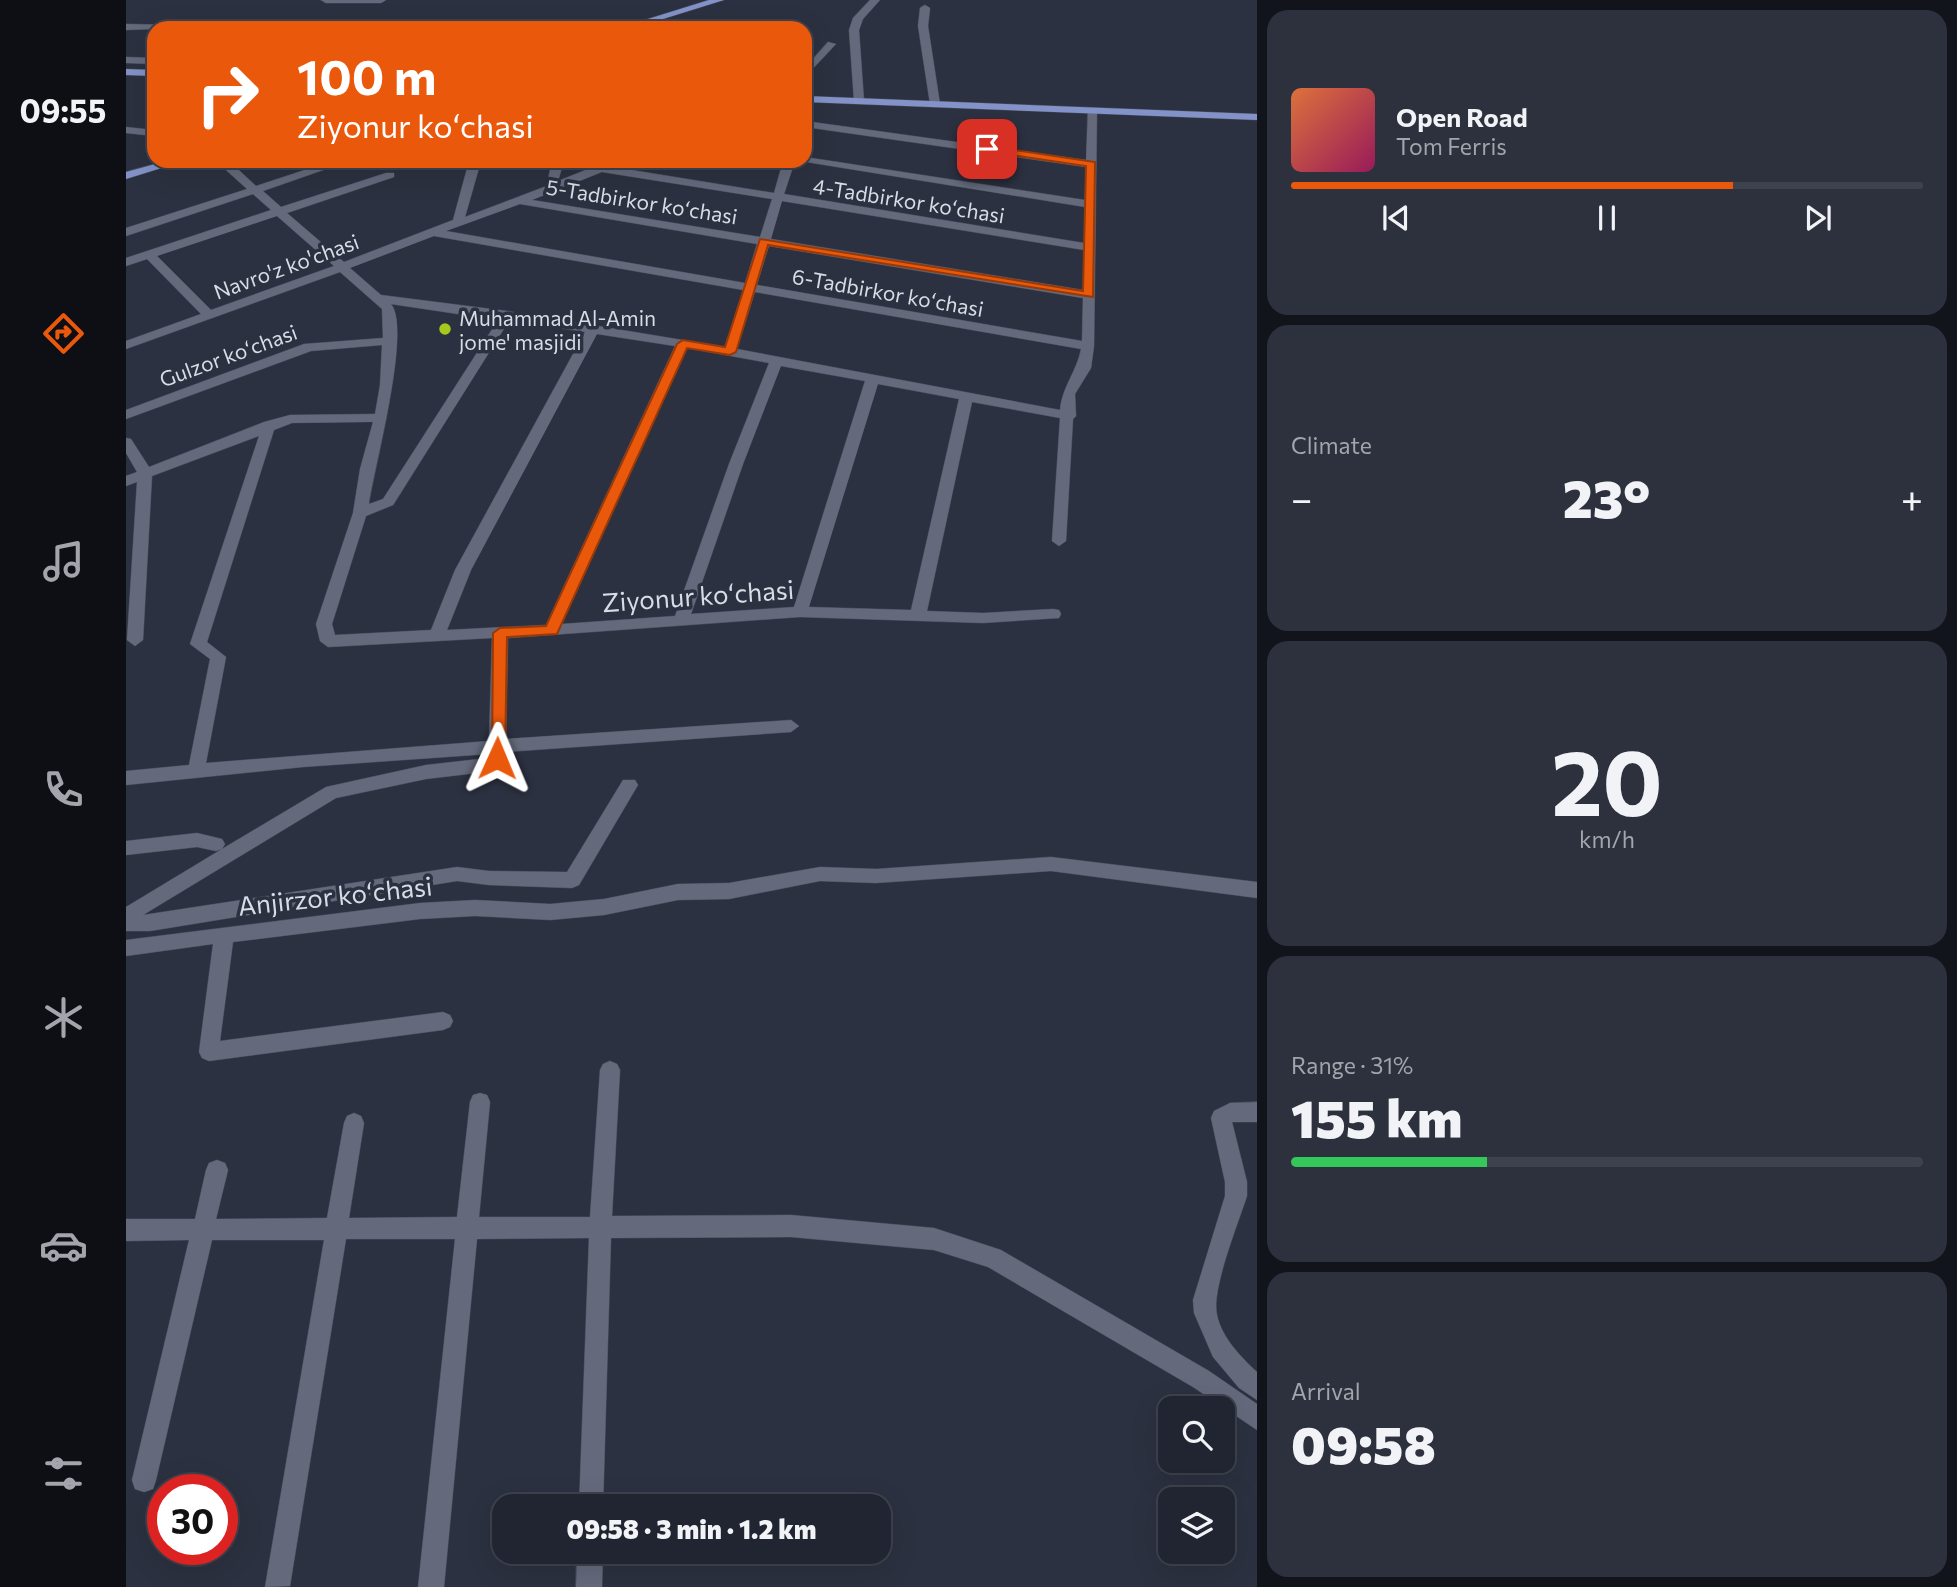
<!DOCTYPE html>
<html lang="en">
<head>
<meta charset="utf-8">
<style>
	body { margin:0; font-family:Commissioner,sans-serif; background:#2d313d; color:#f1f3f6; height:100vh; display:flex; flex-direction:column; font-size:26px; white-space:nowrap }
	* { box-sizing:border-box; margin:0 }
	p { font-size:23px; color:#a2a5ab }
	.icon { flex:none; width:38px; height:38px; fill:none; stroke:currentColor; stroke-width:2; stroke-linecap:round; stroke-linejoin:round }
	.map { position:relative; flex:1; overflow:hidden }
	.drawer { display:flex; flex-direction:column; gap:10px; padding:10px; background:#12141b; width:700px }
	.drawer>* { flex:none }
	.top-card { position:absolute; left:21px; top:21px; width:665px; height:147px; border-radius:21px; box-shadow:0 7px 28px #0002,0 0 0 2px #3e424d; background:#ea580c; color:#fff; overflow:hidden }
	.tools { position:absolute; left:1032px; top:1396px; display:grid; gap:14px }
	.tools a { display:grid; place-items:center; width:77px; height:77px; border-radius:14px; background:#212531; box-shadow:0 7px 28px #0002,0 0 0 2px #3e424d; font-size:35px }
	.speed { position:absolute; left:21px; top:1474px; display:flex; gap:14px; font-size:35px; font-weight:700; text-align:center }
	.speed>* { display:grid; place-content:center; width:91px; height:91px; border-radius:50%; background:#212531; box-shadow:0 7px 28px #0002,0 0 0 2px #3e424d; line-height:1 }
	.speed .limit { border:10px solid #d22; background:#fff; color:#111 }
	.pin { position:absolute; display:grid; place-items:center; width:60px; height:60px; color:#fff; margin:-30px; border-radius:14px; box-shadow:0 4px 10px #0006 }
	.me { position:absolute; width:77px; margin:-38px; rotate:1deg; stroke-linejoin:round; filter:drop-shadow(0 0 5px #0008) }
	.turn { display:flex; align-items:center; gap:24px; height:147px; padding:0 35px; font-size:32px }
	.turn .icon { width:91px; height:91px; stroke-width:2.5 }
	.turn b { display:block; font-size:49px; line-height:60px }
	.big { font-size:52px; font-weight:800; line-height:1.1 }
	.drawer .card { flex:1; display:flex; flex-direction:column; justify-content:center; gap:10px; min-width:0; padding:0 24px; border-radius:21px; background:#2d313d }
	.drawer .dial { align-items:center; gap:0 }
	.dial b { font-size:91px; line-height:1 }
	.song { display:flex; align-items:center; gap:21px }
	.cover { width:84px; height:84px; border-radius:10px; background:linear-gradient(135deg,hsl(20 70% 55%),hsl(330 70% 35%)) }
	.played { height:7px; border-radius:4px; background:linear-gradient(90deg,#ea580c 70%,#3e424d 70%) }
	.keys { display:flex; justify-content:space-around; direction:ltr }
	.heat { display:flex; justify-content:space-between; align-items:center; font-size:38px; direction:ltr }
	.charge { height:10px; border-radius:5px; background:linear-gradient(90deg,#34c759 31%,#3e424d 0) }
	.trip { position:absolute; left:366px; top:1494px; width:399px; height:70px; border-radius:21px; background:#212531; box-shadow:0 7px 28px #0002,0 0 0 2px #3e424d; font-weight:800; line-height:70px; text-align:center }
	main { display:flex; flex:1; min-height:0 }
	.dock { display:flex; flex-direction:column; width:126px; justify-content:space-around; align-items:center; background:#0d0f14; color:#a2a5ab }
	.dock .icon { width:49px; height:49px }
	.dock .active { color:#ea580c }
	.dock b { font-size:32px; color:#f1f3f6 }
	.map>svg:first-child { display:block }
</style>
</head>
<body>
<main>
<nav class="dock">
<b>09:55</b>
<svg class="icon active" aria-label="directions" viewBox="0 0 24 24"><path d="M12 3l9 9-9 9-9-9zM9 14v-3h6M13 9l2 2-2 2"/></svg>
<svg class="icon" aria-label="music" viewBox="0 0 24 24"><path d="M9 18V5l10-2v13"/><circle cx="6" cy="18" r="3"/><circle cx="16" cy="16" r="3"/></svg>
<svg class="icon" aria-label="phone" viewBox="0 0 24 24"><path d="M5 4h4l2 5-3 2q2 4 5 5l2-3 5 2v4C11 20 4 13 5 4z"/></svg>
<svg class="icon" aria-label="climate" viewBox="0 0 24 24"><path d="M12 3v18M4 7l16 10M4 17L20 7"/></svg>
<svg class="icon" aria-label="car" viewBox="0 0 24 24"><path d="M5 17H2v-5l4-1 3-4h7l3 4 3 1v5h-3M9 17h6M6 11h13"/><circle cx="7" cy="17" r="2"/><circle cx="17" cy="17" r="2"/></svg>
<svg class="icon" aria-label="filters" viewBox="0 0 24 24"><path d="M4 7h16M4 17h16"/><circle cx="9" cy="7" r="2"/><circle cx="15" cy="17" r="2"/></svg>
</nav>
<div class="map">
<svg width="1131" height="1587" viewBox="0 0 1131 1587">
	<rect width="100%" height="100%" fill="#2c3141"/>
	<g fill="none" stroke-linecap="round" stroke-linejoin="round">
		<g stroke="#484c59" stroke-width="1">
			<g id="minor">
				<polygon points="195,0 260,0 255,3 200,3"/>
				<polygon points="744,0 754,0 737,19 733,30 738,101 733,104 728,101 723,30 727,18"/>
				<polygon points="799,5 804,8 802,26 814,104 809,107 804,104 792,26 794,8"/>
				<polygon points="0,24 48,25 53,28 0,30"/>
				<polygon points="702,42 710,44 679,77 679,68"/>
				<polygon points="0,57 28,58 28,64 0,63"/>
				<polygon points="679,96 684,99 684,110 679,113"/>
				<path d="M962,109L971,111L968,346L965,368L949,394L950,416L947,419L940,541L933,546L926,541L934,418L846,402L801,611L857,613L927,609L933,610L935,614L933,618L857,623L674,617L382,638L380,739L665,720L673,726L665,732L380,752L374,769L368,771L300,779L210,798L17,915L331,867L363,871L441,872L497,780H509L512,785L509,790L453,885L446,888L363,885L331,881L24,931H0V907L96,849L90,851L71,847L0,855V841L71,833L96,839L99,844L96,849L200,787L300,765L362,758L363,754L177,767L0,785V771L63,765L84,659L64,644L133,436L26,476L17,640L9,646L1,640L11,482L0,486V476L11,472L0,453V438L5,439L23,467L138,422L164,415L249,414L254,385L256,345L185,351L0,419V410L178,344L257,338L256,309L214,272L0,349V341L75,314L21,259L0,266V258L145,210L127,194L0,236V228L121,189L90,161H103L130,186L206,161H223L137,191L155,207L260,173H268V177L161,213L218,262L327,220L343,161H355L339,217L431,182L422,179L426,161H438L432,181L482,161H498L487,167L648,193L657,161H669L658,194L958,243L959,207L674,161H679V157L959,200L960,167L679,127V121L960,160ZM476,172L646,199L634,237L406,200ZM656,201L958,250L957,290L645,239ZM394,204L631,244L619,283L320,231ZM151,216L208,266L85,310L31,256ZM308,236L617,290L599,347L381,311L255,295L224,268ZM643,246L957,298L956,341L631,285ZM629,292L955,349C951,371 936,387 934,410L611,349ZM265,304L372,320L257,499L243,504C248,468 286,329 265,304ZM383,321L459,332L329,570L305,630L209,635L206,624L240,516L267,505ZM471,334L549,346L420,625L321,630L345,570ZM561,348L643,363L603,464L549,616L436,624ZM655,366L739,381L668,607L565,614L617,464ZM752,384L833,399L785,610L683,607ZM247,422L234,469L227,513L190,624L194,641L202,647L366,638L363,741L80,763L100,657L81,642L148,430L166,423Z"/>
				<polygon points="0,127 28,130 28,136 0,133"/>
				<polygon points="925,857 1131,882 1131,898 925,871 750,883 694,881 603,899 552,900 478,915 424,920 349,916 294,919 107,942 94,1041 317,1012 324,1015 327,1021 324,1027 317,1030 83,1061 76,1058 73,1052 87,944 0,956 0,940 294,903 349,900 424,904 478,899 552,884 603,883 694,867 750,869"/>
				<polygon points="484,1061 491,1064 494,1070 486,1216 665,1215 808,1228 875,1250 1083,1371 1131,1404 1131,1430 1067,1387 862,1267 808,1250 665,1237 485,1238 477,1507 453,1507 463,1238 351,1239 318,1587 292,1587 329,1239 220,1239 164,1586 139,1587 198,1240 86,1240 30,1480 27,1489 18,1492 9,1489 6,1480 63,1240 0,1241 0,1219 69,1219 80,1170 83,1163 91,1160 99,1163 102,1170 90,1219 201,1218 218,1123 221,1116 228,1113 235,1116 238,1123 223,1218 331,1217 344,1102 347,1095 354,1093 361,1095 364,1102 353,1217 464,1217 474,1070 477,1064"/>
				<path d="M1131,1102V1122H1106L1121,1182V1196C1112,1224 1085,1290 1091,1315C1096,1338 1115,1357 1131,1372V1400L1113,1388L1087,1357L1068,1313L1067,1300L1099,1196V1182L1085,1118L1088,1111L1104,1103Z"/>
				<polygon points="451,1552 477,1552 476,1587 450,1587"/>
			</g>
		</g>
		<g stroke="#484c59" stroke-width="1">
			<g id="major">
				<polygon points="583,0 598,0 508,28 493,28"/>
				<polygon points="0,69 28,70 28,76 0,75"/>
				<polygon points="679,96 1131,114 1131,120 679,102"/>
				<polygon points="40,161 58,161 0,179 0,172"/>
			</g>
		</g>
		<use href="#minor" fill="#646a7c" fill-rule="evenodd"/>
		<use href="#major" fill="#8393c9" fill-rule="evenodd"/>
	</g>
	<polygon fill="#ea580c" stroke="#983908" stroke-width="2" points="861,146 969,162 967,297 642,245 610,352 604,355 561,348 431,634 381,637 379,758 377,763 366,763 367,633 374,628 420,626 551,344 557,340 599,347 634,239 957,291 960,166 858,151"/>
	<circle fill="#a7c71e" stroke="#2c3141" stroke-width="2.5" cx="319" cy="329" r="7"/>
	<g text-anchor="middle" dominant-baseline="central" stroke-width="7" stroke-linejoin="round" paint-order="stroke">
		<g font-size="21" fill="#d8dce6" stroke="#2c3141">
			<text transform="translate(783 200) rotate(9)">4-Tadbirkor koʻchasi</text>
			<text transform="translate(516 201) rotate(9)">5-Tadbirkor koʻchasi</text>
			<text transform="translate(160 266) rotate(-20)">Navro'z ko'chasi</text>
			<text transform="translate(762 292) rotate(10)">6-Tadbirkor koʻchasi</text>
			<text transform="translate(102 355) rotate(-20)">Gulzor koʻchasi</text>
		</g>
		<g font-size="21" fill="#d8dce6" stroke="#2c3141" text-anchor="start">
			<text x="333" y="317">Muhammad Al-Amin<tspan x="333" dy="24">jome' masjidi</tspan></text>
		</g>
		<g font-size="26" fill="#d8dce6" stroke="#2c3141">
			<text transform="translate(572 595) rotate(-4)">Ziyonur koʻchasi</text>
			<text transform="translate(209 895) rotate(-6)">Anjirzor koʻchasi</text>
		</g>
	</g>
</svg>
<div class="tools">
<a><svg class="icon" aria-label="search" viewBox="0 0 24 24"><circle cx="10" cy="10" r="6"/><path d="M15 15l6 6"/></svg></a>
<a><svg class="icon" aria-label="layers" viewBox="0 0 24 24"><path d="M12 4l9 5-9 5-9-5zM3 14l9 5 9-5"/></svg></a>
</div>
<div class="speed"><div class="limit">30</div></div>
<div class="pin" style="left:861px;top:149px;background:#d93025"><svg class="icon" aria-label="arrive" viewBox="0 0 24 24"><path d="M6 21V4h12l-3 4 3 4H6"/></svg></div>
<svg class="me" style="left:371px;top:758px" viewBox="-20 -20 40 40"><path d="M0-17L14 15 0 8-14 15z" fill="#ea580c" stroke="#fff" stroke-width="4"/></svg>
<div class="trip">09:58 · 3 min · 1.2 km</div>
<div class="top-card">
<div class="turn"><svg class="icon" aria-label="right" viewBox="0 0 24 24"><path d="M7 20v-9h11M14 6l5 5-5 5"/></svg><div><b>100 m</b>Ziyonur koʻchasi</div></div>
</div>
</div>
<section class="drawer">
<div class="card">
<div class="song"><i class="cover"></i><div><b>Open Road</b><p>Tom Ferris</p></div></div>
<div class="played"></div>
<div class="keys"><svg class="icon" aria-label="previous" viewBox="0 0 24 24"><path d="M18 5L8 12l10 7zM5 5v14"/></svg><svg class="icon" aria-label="pause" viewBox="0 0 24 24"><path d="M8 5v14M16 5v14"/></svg><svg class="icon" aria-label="next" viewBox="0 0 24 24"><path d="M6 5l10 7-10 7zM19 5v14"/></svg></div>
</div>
<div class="card"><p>Climate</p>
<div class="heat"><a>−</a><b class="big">23°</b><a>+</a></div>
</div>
<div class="card dial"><b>20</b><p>km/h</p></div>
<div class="card"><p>Range · 31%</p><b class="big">155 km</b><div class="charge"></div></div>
<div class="card"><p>Arrival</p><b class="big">09:58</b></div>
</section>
</main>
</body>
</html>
